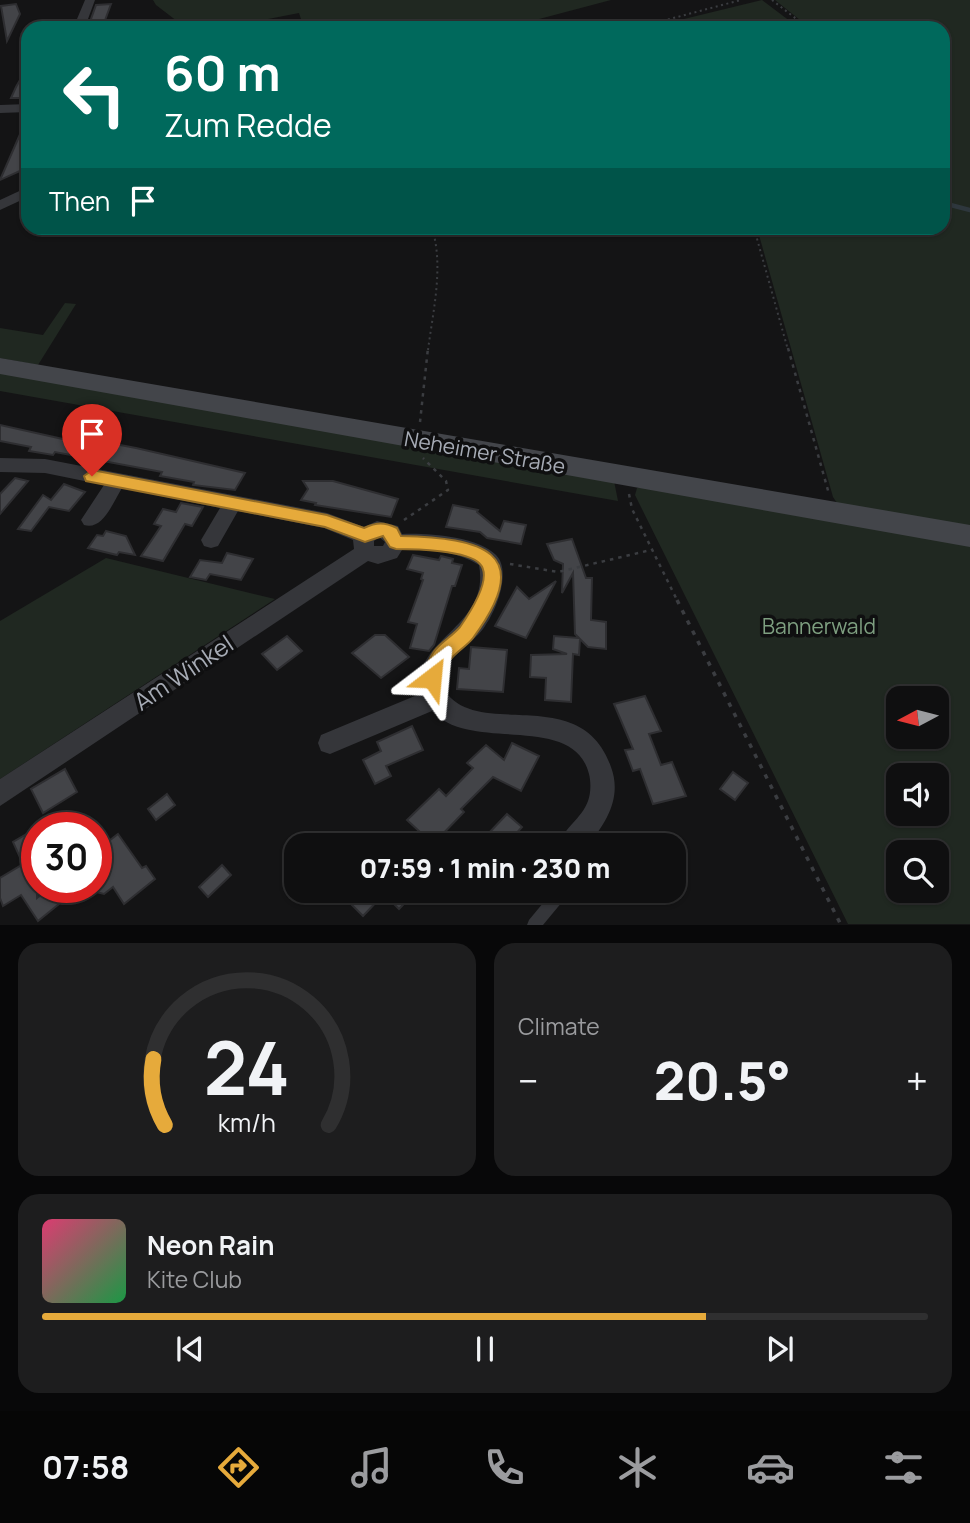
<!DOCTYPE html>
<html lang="en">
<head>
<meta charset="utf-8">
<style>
	body { margin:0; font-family:Manrope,sans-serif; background:#1d1d1e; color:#f1f3f6; height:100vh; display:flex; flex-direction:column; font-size:26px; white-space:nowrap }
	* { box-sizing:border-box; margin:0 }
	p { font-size:23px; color:#9b9c9f }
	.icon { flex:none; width:38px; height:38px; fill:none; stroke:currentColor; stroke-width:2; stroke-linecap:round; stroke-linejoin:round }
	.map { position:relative; height:925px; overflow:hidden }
	.details { display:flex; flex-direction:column; gap:18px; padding:18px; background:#080809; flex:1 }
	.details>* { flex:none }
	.top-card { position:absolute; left:21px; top:21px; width:929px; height:214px; border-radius:21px; box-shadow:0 2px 5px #0004,0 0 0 2px #2f2f30; background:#00695c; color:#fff; overflow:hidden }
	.needle { width:46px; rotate:263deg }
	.controls { position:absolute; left:886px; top:686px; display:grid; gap:14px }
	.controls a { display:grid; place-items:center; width:63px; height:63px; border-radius:14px; background:#0f0f10; box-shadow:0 2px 5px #0004,0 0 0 2px #2f2f30; font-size:35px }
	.speed { position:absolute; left:21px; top:812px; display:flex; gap:14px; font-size:35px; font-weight:700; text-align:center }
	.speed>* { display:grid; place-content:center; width:91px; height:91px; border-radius:50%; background:#0f0f10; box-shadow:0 2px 5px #0004,0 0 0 2px #2f2f30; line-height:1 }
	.speed .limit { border:10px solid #d22; background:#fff; color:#111 }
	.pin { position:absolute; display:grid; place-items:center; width:60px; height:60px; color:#fff; margin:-72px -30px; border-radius:50% 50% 50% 0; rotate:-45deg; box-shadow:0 0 7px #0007 }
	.pin .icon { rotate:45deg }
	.me { position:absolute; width:77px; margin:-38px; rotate:29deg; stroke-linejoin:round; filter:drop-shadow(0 0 5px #0008) }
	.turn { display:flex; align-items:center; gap:24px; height:147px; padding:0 28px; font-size:32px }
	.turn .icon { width:91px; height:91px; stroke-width:2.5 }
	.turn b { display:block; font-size:49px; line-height:60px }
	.then { display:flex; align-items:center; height:66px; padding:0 28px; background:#0003; gap:14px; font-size:26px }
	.big { font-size:52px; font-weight:800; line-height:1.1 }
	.details .tile { flex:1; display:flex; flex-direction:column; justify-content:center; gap:10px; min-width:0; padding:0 24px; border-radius:21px; background:#1d1d1e }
	.details .dial { align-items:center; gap:0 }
	.dial svg { height:182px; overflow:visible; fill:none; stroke:#2f2f30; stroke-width:7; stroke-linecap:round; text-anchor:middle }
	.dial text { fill:#f1f3f6; stroke:none }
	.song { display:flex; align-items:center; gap:21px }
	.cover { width:84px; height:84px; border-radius:10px; background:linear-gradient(135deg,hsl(340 70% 55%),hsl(140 70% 35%)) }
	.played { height:7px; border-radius:4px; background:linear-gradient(90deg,#e6aa3b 75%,#2f2f30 75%) }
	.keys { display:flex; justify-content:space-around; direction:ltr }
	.heat { display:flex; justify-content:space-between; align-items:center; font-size:38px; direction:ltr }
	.details .tiles { flex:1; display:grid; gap:18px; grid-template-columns:1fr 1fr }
	.tile:last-child { grid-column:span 2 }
	.trip { position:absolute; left:284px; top:833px; width:402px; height:70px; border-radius:21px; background:#0f0f10; box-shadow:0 2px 5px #0004,0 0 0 2px #2f2f30; font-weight:800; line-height:70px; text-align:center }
	.menu { display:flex; height:112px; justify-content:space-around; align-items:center; background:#060606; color:#9b9c9f }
	.menu .icon { width:49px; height:49px }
	.menu .current { color:#e6aa3b }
	.menu b { font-size:32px; color:#f1f3f6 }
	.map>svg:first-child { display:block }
</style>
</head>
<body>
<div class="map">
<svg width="970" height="925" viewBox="0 0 970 925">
	<rect width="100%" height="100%" fill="#141415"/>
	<g fill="#202821" fill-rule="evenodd">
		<polygon points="153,0 611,0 505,28 304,28 299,13 222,28 186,28 156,5"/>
		<polygon points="762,0 799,28 647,28"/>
		<polygon points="775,0 970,0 970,531 837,503 833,497 757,228 943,228 943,28 810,28"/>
		<polygon points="65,303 76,304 38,365 0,358 0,328 43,335"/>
		<polygon points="0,372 614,481 618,501 0,391"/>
		<path d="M644,487L970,544V924H848L635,495L637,488ZM898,698H936V737H898ZM898,775H936V814H898ZM898,852H936V891H898Z"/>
		<polygon points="106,558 275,599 0,779 0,621"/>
	</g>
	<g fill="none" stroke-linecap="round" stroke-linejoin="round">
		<polyline stroke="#2e373d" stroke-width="4.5" points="943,203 970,210"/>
	</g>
	<g fill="#434448" stroke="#2e2e31" stroke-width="2">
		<polygon points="16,4 20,14 7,41 1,6"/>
		<polygon points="111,4 104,23 99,25 94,22 91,19 96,5"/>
		<polygon points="28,66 28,98 11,98 16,87"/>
		<polygon points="28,116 28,164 23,165 20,171 0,180"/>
		<polygon points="0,425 72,441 73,438 94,440 136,448 245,473 235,490 193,485 194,482 160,476 162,472 55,452 53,455 29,451 31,447 0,441"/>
		<polygon points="15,478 28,481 0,514 0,494"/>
		<polygon points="303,481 333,481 398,499 391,517 315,505 316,503 301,500 308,489"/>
		<polygon points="64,484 85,492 69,511 49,507 31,531 18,529 43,495 51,500"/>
		<polygon points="181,503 203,507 192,526 185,524 163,561 141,556 161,526 154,524 163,509 176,512"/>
		<polygon points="453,505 478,510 477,512 500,531 504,521 526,525 521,544 487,538 480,532 446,527"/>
		<polygon points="106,531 126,536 135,555 119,552 117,555 88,548 97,535 103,536"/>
		<polygon points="572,539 586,578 592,578 591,620 606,622 606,649 588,647 580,639 579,655 573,654 571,702 545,700 546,678 530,677 531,655 567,654 553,649 554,636 579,638 575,634 573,573 562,593 563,564 554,560 547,544"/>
		<polygon points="227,553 253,559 241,580 210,574 206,580 190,577 200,560 222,563"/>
		<polygon points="413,555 439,560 441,556 453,559 452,563 462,565 455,586 452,586 434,645 429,651 410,648 417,624 408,622 423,580 421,579 423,573 407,569"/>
		<polygon points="556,581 526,638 495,626 517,587 529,599"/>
		<polygon points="375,635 385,635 409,657 381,678 352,653"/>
		<polygon points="287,636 302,651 277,670 262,654"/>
		<polygon points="471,647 507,650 503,692 457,689 459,668 469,669"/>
		<polygon points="645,696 661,731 649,734 661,765 672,762 686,796 653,804 640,769 633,771 625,750 633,749 614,704"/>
		<polygon points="412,726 423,750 386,766 391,776 375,784 363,760 381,751 377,742"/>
		<polygon points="512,743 539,756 521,791 493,777 461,809 464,812 433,844 407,820 439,789 446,796 473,768 467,763 486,745 504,760"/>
		<polygon points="65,769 77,792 43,813 31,789"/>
		<polygon points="733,772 748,783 735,800 720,789"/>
		<polygon points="167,794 175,805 156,820 148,809"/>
		<polygon points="507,814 522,827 506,845 498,845 487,835"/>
		<polygon points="37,828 37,898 50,888 59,904 38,921 21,895 3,906 0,898 0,878 23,864 13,842"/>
		<polygon points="118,834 142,868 146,866 155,879 124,904 113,887 104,894 96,892 96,851"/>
		<polygon points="222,865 231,875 208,897 199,887"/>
		<polygon points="338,891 416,891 399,909 384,894 363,916"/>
	</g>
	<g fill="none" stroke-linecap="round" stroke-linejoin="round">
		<g stroke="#3b3d41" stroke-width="2" stroke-dasharray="2 3.5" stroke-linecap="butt">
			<polyline points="772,0 808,28"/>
			<polyline points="636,28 741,0"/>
			<polyline points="754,228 788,350"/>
			<path d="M428,350C433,311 444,266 432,228"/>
		</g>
		<g stroke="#3b3d41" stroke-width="2.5" stroke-dasharray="3.5 5" stroke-linecap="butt">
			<polyline points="788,348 829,494"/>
			<polyline points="420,422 428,348"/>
			<polyline points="629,494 632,509 678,602"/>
			<polyline points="404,520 448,490 446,481 423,458"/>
			<polyline points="510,564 558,572 651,550"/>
		</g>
		<polyline stroke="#3b3d41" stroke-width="3.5" stroke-dasharray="4.5 7" stroke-linecap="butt" points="677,600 841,925"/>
		<polygon fill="#35363a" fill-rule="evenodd" points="553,891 569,891 567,896 543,925 527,925 529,920"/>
		<g fill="#35363a" fill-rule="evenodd">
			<polygon points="85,0 95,0 88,19 95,28 84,28 77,19"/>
			<polygon points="28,104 28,112 0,113 0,105"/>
			<polygon points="28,187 28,197 0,210 0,200"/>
			<path d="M0,458L45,459L327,513L364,527L377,521L398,526L402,534C427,533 477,536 496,555C512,571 496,611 485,626C475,642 453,652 445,670C443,677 443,684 445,691C479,741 581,681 611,767C622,797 607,822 588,845H558C564,828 582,818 588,801C591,793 591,782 589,774C573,711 470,754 432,711L330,754L321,751L318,743L321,735L422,693C408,639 491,629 479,565C456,551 429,549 402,550L397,558L378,564L368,561L0,806V779L354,549L353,540L324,528L238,511L218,546L211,548L204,546L201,540L220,508L122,488C113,502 103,531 84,525L81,520L104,485L45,473L0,472ZM379,537L385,542L383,546H374V541Z"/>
		</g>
		<polygon fill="#43454a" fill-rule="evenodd" points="0,358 970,525 970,547 0,374"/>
	</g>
	<path fill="#e6aa3b" stroke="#966e26" stroke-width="2" d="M92,470L327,515L364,528C377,522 384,522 397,528L401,536C481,538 538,551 473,638C467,646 457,651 450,660C444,666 442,676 439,684L432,686L425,684L422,678C426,669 429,656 436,649C443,641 453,635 460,627C469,614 493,578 480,564C468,550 413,549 396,549L390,547L383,536L365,542L325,527L86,481L84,476Z"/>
	<g text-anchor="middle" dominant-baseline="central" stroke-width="7" stroke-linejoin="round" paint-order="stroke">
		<g font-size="21" fill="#a6abb5" stroke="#0f0f10">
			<text transform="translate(485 452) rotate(10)">Neheimer Straße</text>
		</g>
		<g font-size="21" fill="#7e9f80" stroke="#0f0f10">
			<text x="819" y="626">Bannerwald</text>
		</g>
		<g font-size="24" fill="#a6abb5" stroke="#0f0f10">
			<text transform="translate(183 672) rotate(-34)">Am Winkel</text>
		</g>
	</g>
</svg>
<div class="controls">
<a><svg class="needle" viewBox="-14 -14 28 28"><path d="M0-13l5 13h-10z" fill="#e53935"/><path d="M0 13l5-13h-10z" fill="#9b9c9f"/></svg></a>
<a><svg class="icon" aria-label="sound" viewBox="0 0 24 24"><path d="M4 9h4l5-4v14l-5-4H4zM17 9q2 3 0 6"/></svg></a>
<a><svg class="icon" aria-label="search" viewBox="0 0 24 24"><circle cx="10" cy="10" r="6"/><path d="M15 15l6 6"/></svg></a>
</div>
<div class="speed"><div class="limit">30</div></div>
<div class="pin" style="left:92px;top:476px;background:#d93025"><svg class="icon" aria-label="arrive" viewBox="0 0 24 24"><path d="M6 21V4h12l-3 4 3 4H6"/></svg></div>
<svg class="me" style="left:432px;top:678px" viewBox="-20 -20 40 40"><path d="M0-17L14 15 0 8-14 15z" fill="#e6aa3b" stroke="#fff" stroke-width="4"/></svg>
<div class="trip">07:59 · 1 min · 230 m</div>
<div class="top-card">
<div class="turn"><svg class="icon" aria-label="left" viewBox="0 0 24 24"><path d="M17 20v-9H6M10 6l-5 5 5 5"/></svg><div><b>60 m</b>Zum Redde</div></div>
<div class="then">Then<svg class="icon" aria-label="arrive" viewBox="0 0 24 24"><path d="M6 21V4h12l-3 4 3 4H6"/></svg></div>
</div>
</div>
<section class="details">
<div class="tiles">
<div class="tile dial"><svg viewBox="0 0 100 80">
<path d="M14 69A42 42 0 1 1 86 69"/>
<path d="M14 69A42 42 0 0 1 9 40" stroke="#e6aa3b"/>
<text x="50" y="56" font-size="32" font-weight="700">24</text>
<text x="50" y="72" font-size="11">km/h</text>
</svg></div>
<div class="tile"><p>Climate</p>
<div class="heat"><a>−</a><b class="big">20.5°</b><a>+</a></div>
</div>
<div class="tile">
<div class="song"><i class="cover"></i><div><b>Neon Rain</b><p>Kite Club</p></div></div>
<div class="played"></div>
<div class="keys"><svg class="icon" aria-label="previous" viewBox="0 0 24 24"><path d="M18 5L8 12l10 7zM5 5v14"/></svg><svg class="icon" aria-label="pause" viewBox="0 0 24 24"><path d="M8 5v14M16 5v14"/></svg><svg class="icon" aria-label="next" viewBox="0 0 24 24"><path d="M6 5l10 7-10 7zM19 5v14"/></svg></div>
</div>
</div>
</section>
<nav class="menu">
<b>07:58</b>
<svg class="icon current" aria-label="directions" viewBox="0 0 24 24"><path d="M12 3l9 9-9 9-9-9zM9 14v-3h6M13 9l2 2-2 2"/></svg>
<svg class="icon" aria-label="music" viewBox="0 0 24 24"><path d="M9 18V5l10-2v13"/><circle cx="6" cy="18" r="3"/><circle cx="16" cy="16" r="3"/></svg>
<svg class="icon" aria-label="phone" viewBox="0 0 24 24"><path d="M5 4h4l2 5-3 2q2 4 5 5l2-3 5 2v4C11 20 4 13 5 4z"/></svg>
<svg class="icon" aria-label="climate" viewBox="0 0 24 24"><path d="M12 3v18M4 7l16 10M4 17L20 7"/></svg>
<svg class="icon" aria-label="car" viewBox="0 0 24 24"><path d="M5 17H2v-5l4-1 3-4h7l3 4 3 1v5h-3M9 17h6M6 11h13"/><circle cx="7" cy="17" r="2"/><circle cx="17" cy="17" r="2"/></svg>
<svg class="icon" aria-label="filters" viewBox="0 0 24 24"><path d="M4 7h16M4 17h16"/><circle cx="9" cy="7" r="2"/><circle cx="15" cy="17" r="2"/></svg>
</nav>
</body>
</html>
